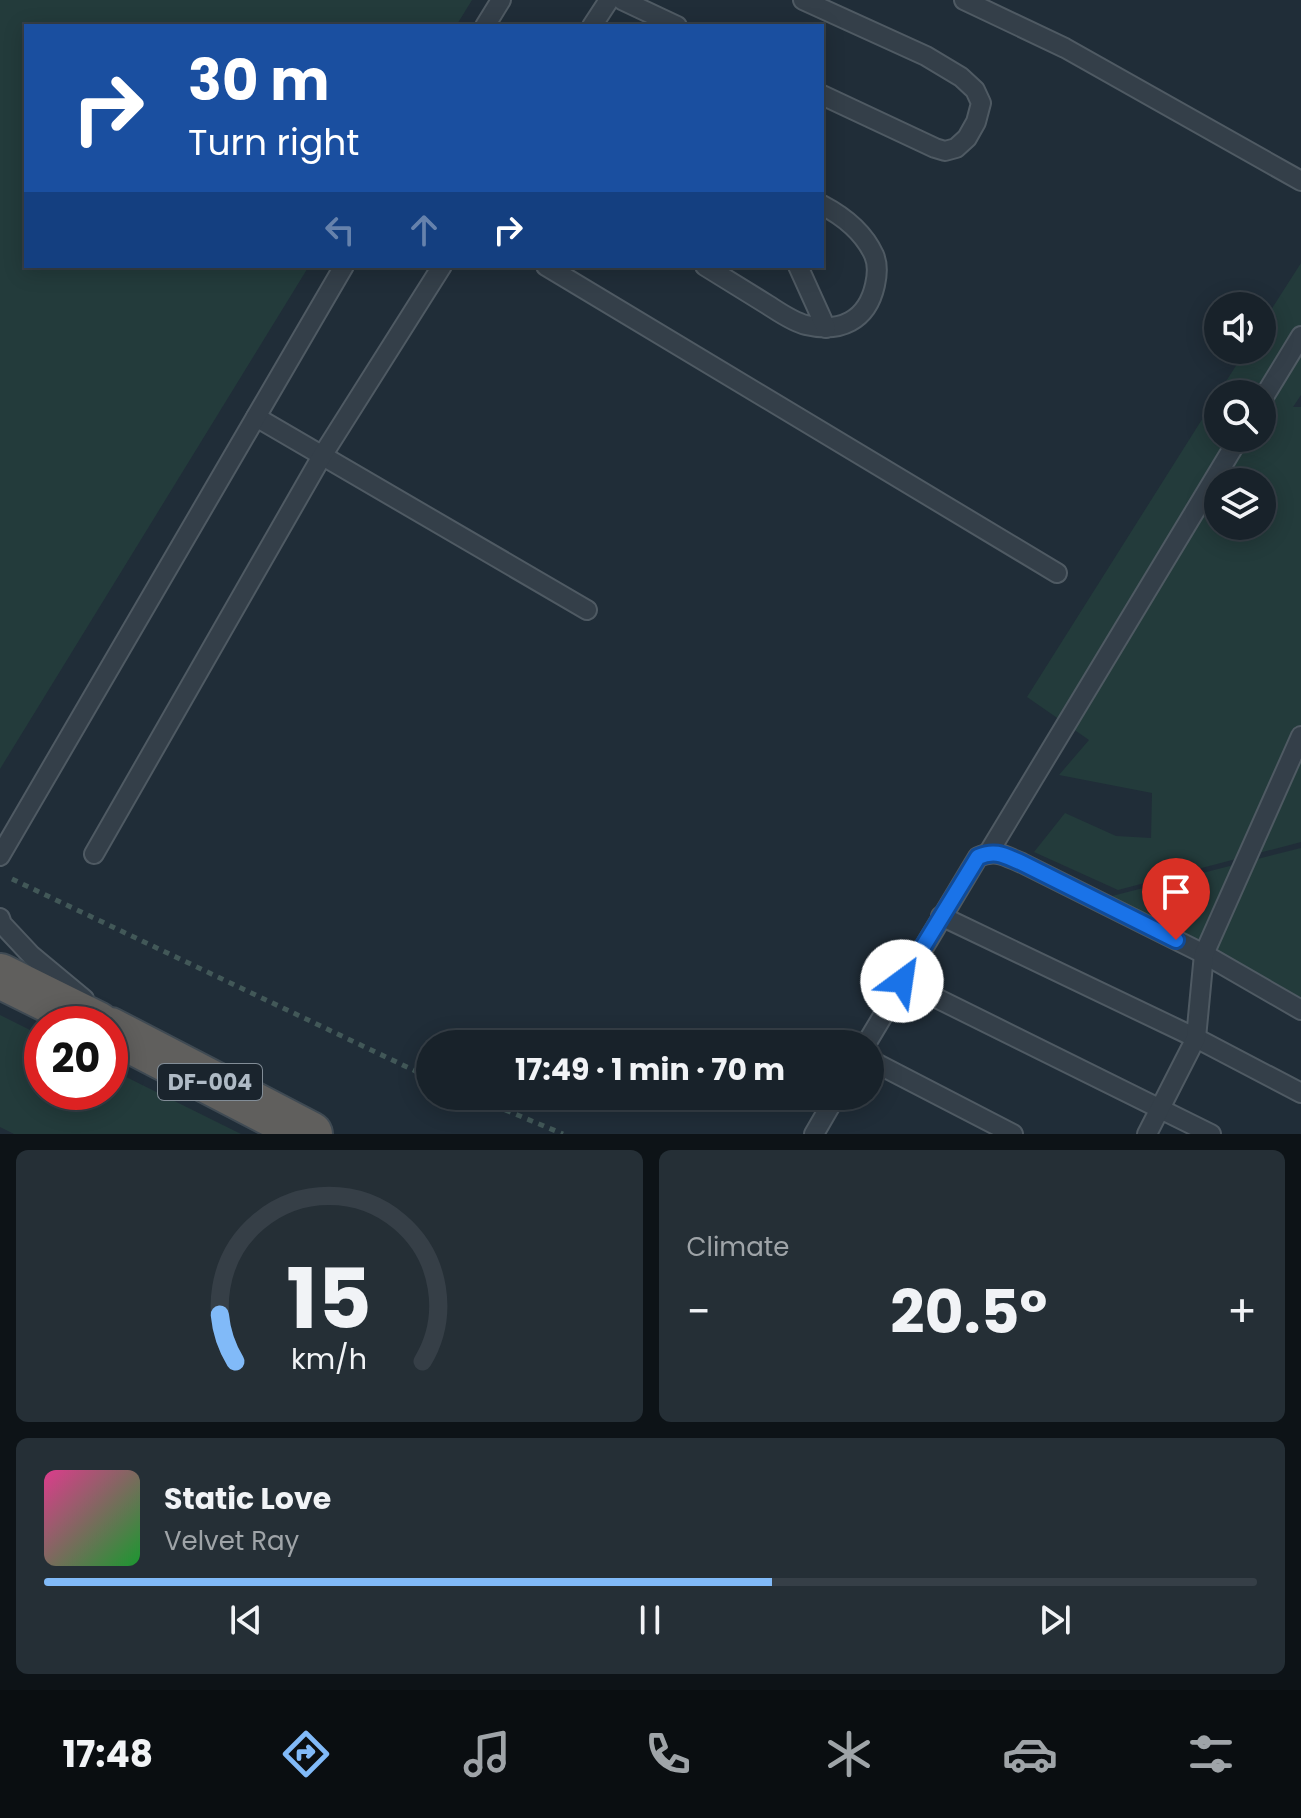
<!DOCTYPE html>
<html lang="en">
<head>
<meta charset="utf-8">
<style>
	body { margin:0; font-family:Poppins,sans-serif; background:#252f36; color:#f1f3f6; height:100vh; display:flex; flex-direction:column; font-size:30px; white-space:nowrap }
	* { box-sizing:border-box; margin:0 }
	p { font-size:26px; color:#9fa4a8 }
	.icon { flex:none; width:44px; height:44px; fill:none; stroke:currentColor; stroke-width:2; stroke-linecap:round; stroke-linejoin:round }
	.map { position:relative; height:1134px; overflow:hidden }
	.panel { display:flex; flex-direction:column; gap:16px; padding:16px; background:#0d1317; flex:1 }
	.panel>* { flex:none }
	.banner { position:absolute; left:24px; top:24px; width:800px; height:244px; border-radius:0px; box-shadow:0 4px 20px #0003,0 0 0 2px #363f47; background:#1a4fa0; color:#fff; overflow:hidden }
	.buttons { position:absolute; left:1204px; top:292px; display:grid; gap:16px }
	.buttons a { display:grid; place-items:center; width:72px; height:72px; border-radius:50%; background:#18222a; box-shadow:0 4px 20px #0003,0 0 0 2px #363f47; font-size:40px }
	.speed { position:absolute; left:24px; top:1006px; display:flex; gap:16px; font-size:40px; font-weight:700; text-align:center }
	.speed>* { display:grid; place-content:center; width:104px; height:104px; border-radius:50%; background:#18222a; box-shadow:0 4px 20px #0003,0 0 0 2px #363f47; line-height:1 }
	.speed .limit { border:12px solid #d22; background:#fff; color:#111 }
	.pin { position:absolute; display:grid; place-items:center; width:68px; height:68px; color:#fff; margin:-82px -34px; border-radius:50% 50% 50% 0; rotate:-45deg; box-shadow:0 0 8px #0007 }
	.pin .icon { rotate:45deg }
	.me { position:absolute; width:88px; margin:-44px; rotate:31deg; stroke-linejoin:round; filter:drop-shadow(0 0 6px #0008) }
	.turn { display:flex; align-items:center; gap:28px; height:168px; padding:0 32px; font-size:36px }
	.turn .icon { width:104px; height:104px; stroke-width:2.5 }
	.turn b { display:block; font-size:56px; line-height:68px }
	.lanes { display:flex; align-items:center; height:76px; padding:0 32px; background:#0003; justify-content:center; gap:40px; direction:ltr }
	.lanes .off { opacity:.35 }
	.big { font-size:60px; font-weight:700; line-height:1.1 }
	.panel .widget { flex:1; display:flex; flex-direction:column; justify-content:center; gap:12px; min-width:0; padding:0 28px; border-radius:12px; background:#252f36 }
	.panel .dial { align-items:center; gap:0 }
	.dial svg { height:208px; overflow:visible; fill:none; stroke:#363f47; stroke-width:7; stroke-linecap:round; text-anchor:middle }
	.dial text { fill:#f1f3f6; stroke:none }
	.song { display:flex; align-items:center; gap:24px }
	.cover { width:96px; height:96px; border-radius:12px; background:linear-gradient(135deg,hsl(330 70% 55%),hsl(130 70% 35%)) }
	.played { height:8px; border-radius:4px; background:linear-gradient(90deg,#81baf8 60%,#363f47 60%) }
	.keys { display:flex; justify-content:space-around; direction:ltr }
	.heat { display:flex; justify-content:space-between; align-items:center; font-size:44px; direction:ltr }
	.panel .tiles { flex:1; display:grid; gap:16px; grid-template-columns:1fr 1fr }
	.widget:last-child { grid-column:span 2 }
	.trip { position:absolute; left:416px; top:1030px; width:468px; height:80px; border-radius:40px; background:#18222a; box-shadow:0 4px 20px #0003,0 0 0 2px #363f47; font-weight:700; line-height:80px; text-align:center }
	.tab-bar { display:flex; height:128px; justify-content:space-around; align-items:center; background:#0a0e11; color:#9fa4a8 }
	.tab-bar .icon { width:56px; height:56px }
	.tab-bar .active { color:#81baf8 }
	.tab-bar b { font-size:36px; color:#f1f3f6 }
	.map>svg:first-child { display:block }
</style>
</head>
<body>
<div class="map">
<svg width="1301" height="1134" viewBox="0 0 1301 1134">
	<rect width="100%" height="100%" fill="#202d38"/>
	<g fill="#233b3b" fill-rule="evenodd">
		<polygon points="0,0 472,0 456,26 26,26 26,266 309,266 0,769"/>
		<path d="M1301,263V395L1293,407H1301V842L1118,890L1034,852L1065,813L1116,836L1151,838L1152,793L1059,775L1089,740L1027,697L1218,394V438H1262V394H1218L1246,350H1262V324ZM1218,482H1262V526H1218Z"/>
		<polygon points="1301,848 1301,998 1112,896"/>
		<polygon points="0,1015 42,1036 42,1092 110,1092 110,1069 241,1134 14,1134 0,1127"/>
	</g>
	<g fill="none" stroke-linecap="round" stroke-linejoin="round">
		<g stroke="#4f5a63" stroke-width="22">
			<g id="service">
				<polyline points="622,0 677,26"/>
				<polyline points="803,0 926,56 961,77 975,90 981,103 976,122 967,138 956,148 945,151 935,148 822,95"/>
				<polyline points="964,0 1065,48 1301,181"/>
				<polyline points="485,26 501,0"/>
				<polyline points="592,26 609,0"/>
				<polyline points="546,266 1057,573"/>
				<path d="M705,266C726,279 747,292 768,305C779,312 793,322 806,325C840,333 867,321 875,285C877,276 878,264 874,255C864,233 843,216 822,205"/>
				<polyline points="798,266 826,328"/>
				<polyline points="1262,400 1301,336"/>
				<polyline points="256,417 587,610"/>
				<polyline points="989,852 1239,438"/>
				<polyline points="94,854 322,456 442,266"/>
				<polyline points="0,856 344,266"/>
				<polyline points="941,916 1196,1038 1301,1093"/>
				<polyline points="0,918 2,924 31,955 84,999"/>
				<polyline points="902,981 1211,1134"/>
				<path d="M866,1044L978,857C996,849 1005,856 1022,863L1204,954L1301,1010"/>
				<polyline points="870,1060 1013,1134"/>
				<polyline points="814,1134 836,1096"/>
				<polyline points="1147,1134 1196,1038 1204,954 1301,736"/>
			</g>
		</g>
		<g stroke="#3f4a53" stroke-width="48">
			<g id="trunk">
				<polyline points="0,976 97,1024"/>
				<polyline points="110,1030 310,1134"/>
			</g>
		</g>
		<g stroke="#425858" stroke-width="5" stroke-dasharray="6 6" stroke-linecap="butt">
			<polyline points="12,879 430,1078"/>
			<polyline points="472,1096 563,1134"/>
		</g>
		<use href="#service" stroke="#343f49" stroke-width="18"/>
		<use href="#trunk" stroke="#605f5d" stroke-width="44"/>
	</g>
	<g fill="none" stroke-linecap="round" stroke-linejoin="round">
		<g stroke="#114b97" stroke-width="20">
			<path id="route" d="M902,981L978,857C996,849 1005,856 1022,863L1176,940"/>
		</g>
		<use href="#route" stroke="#1a73e8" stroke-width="14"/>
	</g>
	<g text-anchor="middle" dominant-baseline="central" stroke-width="8" stroke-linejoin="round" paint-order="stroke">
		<rect fill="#1a242d" stroke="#828d97" stroke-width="2" x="158" y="1064" width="104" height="36" rx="6"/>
		<g font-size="22" font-weight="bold" fill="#afbac5">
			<text x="210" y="1082">DF-004</text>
		</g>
	</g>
</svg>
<div class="buttons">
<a><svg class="icon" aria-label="sound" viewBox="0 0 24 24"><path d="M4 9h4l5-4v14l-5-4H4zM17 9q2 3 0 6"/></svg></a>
<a><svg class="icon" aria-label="search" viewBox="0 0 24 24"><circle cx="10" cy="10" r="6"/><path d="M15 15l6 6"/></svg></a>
<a><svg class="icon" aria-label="layers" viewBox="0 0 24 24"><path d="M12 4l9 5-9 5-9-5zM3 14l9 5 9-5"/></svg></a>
</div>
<div class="speed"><div class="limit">20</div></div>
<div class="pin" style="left:1176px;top:940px;background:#d93025"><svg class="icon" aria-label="arrive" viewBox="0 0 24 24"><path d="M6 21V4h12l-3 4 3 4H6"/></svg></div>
<svg class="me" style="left:902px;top:981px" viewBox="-20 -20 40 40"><circle r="19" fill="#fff"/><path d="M0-13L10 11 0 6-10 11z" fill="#1a73e8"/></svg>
<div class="trip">17:49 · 1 min · 70 m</div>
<div class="banner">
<div class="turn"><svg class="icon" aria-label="right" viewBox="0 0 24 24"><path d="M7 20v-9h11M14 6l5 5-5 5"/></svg><div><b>30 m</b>Turn right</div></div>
<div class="lanes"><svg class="icon off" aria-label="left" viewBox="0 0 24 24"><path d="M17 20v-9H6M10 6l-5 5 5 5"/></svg><svg class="icon off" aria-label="ahead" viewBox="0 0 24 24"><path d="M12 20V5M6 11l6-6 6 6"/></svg><svg class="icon" aria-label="right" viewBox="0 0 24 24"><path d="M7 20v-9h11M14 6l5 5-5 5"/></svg></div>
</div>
</div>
<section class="panel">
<div class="tiles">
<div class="widget dial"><svg viewBox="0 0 100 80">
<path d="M14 69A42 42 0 1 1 86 69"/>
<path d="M14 69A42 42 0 0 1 8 51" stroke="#81baf8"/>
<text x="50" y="56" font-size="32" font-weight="700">15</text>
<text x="50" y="72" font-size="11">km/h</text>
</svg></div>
<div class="widget"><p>Climate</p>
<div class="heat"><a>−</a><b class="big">20.5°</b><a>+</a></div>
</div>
<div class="widget">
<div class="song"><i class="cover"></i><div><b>Static Love</b><p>Velvet Ray</p></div></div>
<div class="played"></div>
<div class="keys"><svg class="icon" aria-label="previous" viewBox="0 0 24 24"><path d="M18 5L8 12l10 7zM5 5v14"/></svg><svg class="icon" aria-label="pause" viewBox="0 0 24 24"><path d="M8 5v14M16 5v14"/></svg><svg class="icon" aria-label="next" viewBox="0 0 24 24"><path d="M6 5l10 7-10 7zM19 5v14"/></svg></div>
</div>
</div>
</section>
<nav class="tab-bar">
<b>17:48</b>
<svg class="icon active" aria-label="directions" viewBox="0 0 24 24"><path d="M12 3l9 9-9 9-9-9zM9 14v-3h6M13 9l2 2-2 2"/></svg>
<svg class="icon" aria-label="music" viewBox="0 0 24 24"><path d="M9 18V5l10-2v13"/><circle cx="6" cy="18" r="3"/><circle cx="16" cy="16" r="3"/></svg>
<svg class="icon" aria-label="phone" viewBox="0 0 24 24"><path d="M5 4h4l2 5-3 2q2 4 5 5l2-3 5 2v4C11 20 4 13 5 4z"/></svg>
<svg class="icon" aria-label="climate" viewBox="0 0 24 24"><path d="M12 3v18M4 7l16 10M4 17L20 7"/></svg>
<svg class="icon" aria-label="car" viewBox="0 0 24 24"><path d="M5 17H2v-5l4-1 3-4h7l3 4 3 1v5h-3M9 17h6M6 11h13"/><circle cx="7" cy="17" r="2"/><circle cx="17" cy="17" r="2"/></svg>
<svg class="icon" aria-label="filters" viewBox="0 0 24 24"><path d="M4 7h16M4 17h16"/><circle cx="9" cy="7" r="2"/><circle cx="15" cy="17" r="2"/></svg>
</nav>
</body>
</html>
